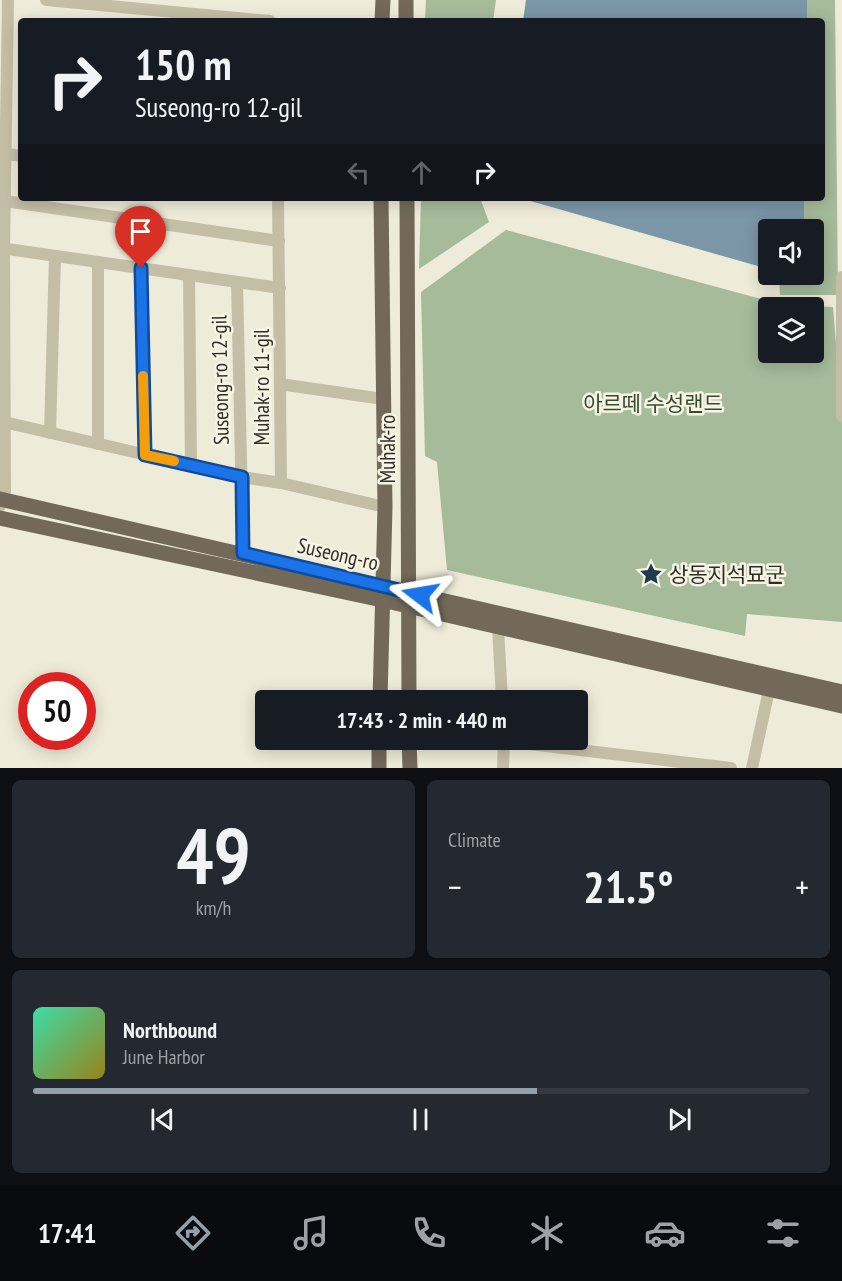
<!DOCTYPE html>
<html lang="en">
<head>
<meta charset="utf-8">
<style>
	body { margin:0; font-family:"PT Sans Narrow","Noto Sans KR",sans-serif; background:#242831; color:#f1f3f6; height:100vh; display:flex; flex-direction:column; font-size:22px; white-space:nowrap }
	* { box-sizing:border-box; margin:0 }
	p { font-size:20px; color:#9ea1a6 }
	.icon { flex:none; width:33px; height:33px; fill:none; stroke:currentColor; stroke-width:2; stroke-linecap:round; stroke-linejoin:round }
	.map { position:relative; height:768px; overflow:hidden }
	.sheet { display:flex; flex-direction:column; gap:12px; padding:12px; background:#0d0f14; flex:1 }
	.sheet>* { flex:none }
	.hud { position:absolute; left:18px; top:18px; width:807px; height:183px; border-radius:6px; box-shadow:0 3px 15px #0003; background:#171b24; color:#f1f3f6; overflow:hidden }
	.fabs { position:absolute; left:758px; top:219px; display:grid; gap:12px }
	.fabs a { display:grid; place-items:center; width:66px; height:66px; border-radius:6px; background:#171b24; box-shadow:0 3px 15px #0003; font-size:30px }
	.speed { position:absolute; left:18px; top:672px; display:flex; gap:12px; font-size:30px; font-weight:700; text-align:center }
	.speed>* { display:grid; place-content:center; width:78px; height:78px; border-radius:50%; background:#171b24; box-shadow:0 3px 15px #0003; line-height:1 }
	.speed .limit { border:9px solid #d22; background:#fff; color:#111 }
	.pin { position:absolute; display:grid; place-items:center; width:51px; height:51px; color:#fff; margin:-62px -26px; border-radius:50% 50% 50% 0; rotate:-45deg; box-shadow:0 0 6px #0007 }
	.pin .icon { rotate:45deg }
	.me { position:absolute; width:66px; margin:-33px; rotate:284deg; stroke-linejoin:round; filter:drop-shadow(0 0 4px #0008) }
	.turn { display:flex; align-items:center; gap:21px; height:126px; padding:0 18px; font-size:27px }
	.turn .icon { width:78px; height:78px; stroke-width:2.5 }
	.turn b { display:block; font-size:42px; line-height:51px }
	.lanes { display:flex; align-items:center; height:57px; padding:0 18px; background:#0003; justify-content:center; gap:30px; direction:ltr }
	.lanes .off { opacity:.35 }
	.big { font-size:45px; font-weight:700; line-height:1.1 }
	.sheet .tile { flex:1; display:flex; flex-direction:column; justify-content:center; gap:9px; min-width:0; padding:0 21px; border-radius:9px; background:#242831 }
	.sheet .dial { align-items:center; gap:0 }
	.dial b { font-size:78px; line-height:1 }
	.song { display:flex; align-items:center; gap:18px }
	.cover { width:72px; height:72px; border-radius:9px; background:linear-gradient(135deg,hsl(160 70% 55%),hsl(50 70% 35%)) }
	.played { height:6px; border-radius:3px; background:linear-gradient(90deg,#93a0aa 65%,#363941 65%) }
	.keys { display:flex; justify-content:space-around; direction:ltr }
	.heat { display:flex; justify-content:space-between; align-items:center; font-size:33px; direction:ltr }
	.sheet .tiles { flex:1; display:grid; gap:12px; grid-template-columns:1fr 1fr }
	.tile:last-child { grid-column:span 2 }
	.trip { position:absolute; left:255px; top:690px; width:333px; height:60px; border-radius:6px; background:#171b24; box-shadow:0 3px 15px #0003; font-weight:700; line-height:60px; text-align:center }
	.tabs { display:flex; height:96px; justify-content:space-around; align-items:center; background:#090b0e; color:#9ea1a6 }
	.tabs .icon { width:42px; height:42px }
	.tabs .current { color:#93a0aa }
	.tabs b { font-size:27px; color:#f1f3f6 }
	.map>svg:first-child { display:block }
</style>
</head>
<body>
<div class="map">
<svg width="842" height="768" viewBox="0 0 842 768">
	<rect width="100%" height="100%" fill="#eeebd8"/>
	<g fill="#a5bb9a" fill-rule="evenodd">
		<polygon points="426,0 496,0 493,21 425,21"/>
		<polygon points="807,0 835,0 838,295 780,295 779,275 813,274 813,230 804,229 804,198 822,198 822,21 807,21"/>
		<polygon points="421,198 480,198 489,222 419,269"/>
		<path d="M506,230L780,304L833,307L842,416V622L747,614L745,636L447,570L437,462L425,456L421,292ZM768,308H813V352H768Z"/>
	</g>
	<g fill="#7b96a7">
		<polygon points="526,0 807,0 807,21 523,21"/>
		<polygon points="520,198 804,198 804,229 768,230 768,269"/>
	</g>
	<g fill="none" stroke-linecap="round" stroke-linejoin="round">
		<g stroke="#c4bea6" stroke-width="12">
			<polyline points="46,0 270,21"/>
			<polyline points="0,153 21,156"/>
			<polyline points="278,198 281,483"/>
			<polyline points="5,201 279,241"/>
			<polyline points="0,248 280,288"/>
			<polyline points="98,262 98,444"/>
			<polyline points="141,268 145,455"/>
			<polyline points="189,275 191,465"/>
			<polyline points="842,277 842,416"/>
			<polyline points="237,282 243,553"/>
			<polyline points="280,384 383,399"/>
			<polyline points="0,421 242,477 281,483 385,507"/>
			<polyline points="50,433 55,256"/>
			<polyline points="0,506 5,492 4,249 8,0"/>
			<polyline points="498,627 502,700"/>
			<polyline points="504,741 731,768"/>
			<polyline points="503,768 504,740"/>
			<polyline points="752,768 769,690"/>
		</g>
		<g stroke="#726958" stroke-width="15">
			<polyline points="406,0 406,21"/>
			<polyline points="382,21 383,0"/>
			<polyline points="407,198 409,700"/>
			<polyline points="0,499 842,692"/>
			<polyline points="0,518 382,600 842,706"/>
			<polyline points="380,700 385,507 381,198"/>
			<polyline points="409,740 410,768"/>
			<polyline points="379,768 379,740"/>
		</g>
	</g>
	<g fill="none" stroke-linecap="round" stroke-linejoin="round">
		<g stroke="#114b97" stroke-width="15">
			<polyline id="route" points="141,268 145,455 242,477 243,553 420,595"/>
		</g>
		<use href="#route" stroke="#1a73e8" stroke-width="10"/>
		<polyline stroke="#f59e0b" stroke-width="10" points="143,376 145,455 174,461"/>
	</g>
	<defs>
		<g id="sight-bare" transform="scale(1.8)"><path d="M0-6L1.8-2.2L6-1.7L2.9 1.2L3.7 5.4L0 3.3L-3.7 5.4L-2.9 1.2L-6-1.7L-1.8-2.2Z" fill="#203b4e" stroke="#f6f4e4" stroke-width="2.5" paint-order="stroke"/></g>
	</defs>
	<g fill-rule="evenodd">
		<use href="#sight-bare" x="651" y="574"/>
	</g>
	<g text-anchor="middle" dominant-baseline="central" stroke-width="5" stroke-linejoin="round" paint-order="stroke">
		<g font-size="21" fill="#312d26" stroke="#f6f4e4">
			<text transform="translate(220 380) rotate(-91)">Suseong-ro 12-gil</text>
			<text transform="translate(261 387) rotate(-90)">Muhak-ro 11-gil</text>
			<text transform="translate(387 449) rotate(-90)">Muhak-ro</text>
			<text transform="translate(338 554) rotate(13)">Suseong-ro</text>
		</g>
		<g font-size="21" fill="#364c2c" stroke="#f6f4e4">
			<text x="653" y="403">아르떼 수성랜드</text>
		</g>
		<g font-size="21" fill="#312d26" stroke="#f6f4e4" text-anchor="start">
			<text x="669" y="574">상동지석묘군</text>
		</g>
	</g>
</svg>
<div class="fabs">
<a><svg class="icon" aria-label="sound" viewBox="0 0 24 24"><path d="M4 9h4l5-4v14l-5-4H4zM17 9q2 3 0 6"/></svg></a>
<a><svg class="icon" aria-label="layers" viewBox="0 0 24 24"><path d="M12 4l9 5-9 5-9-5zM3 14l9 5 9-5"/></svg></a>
</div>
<div class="speed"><div class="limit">50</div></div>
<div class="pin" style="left:141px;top:268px;background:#d93025"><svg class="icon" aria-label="arrive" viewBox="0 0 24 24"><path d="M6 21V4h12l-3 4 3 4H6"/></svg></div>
<svg class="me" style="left:420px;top:595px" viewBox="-20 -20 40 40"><path d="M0-17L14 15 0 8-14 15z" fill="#1a73e8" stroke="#fff" stroke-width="4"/></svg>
<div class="trip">17:43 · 2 min · 440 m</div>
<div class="hud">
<div class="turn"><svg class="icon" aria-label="right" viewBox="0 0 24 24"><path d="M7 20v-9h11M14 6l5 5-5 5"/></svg><div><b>150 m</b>Suseong-ro 12-gil</div></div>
<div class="lanes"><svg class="icon off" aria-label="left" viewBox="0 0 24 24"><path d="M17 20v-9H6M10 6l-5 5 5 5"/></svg><svg class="icon off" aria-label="ahead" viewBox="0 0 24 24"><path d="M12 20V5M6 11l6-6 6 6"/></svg><svg class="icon" aria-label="right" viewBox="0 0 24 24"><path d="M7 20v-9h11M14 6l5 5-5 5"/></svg></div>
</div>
</div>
<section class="sheet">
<div class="tiles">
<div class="tile dial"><b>49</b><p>km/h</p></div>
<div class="tile"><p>Climate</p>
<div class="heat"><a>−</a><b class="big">21.5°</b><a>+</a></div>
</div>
<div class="tile">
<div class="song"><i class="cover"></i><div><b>Northbound</b><p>June Harbor</p></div></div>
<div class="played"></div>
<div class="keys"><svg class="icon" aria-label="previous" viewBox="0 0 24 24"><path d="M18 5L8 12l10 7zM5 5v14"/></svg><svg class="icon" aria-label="pause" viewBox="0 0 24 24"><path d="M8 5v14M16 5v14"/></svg><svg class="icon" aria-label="next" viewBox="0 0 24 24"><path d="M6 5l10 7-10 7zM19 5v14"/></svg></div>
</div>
</div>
</section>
<nav class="tabs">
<b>17:41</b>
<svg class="icon current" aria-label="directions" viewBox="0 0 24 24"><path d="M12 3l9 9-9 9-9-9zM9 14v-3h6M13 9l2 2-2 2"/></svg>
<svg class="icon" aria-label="music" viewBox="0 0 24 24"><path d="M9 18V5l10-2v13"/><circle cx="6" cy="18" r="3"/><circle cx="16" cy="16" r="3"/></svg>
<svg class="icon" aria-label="phone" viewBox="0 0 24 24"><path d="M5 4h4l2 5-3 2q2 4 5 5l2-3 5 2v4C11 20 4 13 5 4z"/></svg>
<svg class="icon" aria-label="climate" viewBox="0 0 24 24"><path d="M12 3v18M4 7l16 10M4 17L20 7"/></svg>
<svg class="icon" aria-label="car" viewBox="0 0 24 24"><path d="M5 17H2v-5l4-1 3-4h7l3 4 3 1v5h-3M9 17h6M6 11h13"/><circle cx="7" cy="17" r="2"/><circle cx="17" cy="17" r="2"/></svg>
<svg class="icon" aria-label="filters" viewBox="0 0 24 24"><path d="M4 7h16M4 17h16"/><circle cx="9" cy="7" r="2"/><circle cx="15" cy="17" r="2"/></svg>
</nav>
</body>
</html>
